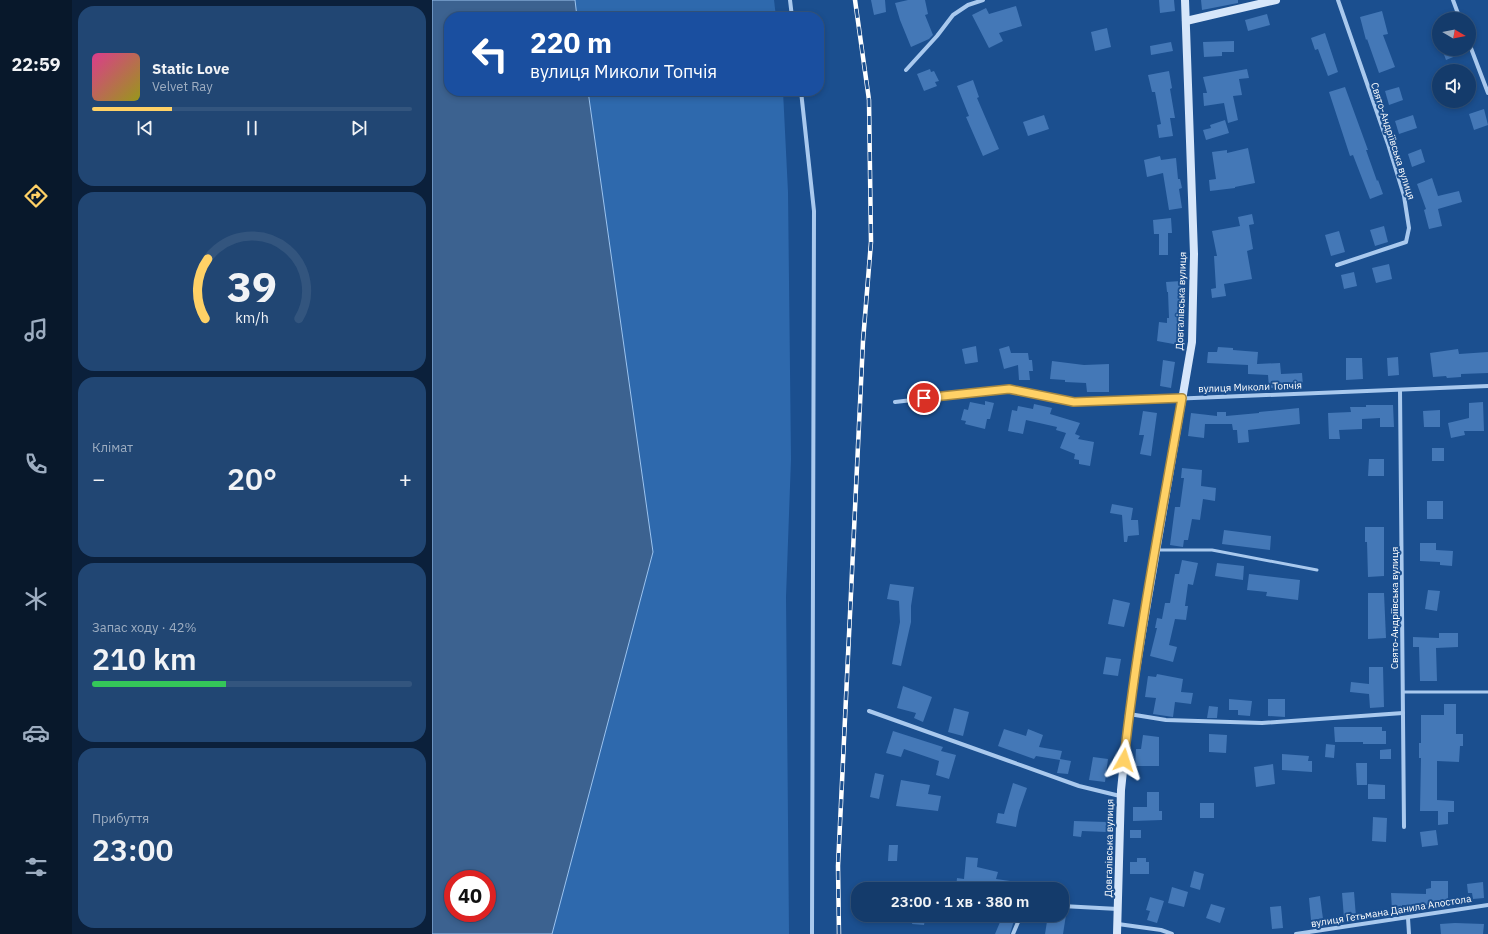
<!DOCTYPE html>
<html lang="uk">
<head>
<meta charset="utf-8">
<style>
	body { margin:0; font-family:"IBM Plex Sans",sans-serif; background:#214673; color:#f1f3f6; height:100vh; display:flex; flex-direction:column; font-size:15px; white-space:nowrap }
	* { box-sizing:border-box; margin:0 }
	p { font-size:13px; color:#9dadc1 }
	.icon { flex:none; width:22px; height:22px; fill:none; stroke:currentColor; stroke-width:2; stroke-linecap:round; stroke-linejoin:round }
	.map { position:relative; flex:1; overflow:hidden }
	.side { display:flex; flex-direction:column; gap:6px; padding:6px; background:#0b203b; width:360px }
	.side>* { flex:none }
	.guide { position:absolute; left:12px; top:12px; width:380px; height:84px; border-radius:16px; box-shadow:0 2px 6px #0003,0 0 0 1px #33557e; background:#1a4fa0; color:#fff; overflow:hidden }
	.needle { width:26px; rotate:100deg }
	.controls { position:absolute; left:1000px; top:12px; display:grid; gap:8px }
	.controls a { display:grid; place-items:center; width:44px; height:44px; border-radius:50%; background:#143b6b; box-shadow:0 2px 6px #0003,0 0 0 1px #33557e; font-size:20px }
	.speed { position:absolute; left:12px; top:870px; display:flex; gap:8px; font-size:20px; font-weight:700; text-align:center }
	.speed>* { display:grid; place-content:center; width:52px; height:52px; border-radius:50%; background:#143b6b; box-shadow:0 2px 6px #0003,0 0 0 1px #33557e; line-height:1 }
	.speed .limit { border:6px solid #d22; background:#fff; color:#111 }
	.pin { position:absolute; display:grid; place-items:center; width:34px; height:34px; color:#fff; margin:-17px; border:2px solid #fff; border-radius:50%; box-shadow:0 1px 4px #0007 }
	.me { position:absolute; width:44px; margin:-22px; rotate:6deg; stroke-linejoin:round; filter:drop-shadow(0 0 3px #0008) }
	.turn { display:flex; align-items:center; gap:14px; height:84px; padding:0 20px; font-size:18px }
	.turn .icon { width:52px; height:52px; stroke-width:2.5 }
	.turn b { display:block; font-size:28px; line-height:34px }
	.big { font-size:30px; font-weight:600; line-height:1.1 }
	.side .widget { flex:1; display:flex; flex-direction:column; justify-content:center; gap:6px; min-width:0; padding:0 14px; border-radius:16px; background:#214673 }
	.side .dial { align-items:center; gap:0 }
	.dial svg { height:104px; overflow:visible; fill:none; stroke:#33557e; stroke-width:7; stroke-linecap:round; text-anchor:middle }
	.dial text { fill:#f1f3f6; stroke:none }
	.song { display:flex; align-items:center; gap:12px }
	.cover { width:48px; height:48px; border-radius:6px; background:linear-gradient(135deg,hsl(330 70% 55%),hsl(60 70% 35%)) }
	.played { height:4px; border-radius:2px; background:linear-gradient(90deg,#ffd166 25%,#33557e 25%) }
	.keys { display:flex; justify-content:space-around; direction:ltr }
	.heat { display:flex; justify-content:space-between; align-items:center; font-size:22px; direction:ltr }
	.charge { height:6px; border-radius:3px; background:linear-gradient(90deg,#34c759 42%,#33557e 0) }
	.trip { position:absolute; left:419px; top:882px; width:218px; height:40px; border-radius:16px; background:#143b6b; box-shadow:0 2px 6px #0003,0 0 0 1px #33557e; font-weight:600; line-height:40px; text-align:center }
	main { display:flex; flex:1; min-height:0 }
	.tabs { display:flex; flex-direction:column; width:72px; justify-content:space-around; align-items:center; background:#08182b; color:#9dadc1 }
	.tabs .icon { width:28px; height:28px }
	.tabs .selected { color:#ffd166 }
	.tabs b { font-size:18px; color:#f1f3f6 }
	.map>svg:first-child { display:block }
</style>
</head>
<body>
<main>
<nav class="tabs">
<b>22:59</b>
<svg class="icon selected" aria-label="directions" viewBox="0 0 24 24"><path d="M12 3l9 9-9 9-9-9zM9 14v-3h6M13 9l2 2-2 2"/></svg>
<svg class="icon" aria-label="music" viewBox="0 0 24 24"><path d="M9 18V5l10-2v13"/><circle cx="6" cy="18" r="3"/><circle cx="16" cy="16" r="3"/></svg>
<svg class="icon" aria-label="phone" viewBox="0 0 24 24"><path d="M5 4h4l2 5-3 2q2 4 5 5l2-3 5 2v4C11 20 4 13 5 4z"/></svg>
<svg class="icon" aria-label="climate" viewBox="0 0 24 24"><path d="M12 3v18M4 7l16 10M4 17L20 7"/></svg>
<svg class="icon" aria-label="car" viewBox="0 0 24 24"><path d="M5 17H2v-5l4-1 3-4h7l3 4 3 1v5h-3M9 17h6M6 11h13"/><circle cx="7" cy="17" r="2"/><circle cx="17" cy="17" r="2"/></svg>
<svg class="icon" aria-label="filters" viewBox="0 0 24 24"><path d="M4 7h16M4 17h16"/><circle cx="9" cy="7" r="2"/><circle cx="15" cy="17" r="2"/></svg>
</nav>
<section class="side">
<div class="widget">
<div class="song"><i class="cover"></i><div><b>Static Love</b><p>Velvet Ray</p></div></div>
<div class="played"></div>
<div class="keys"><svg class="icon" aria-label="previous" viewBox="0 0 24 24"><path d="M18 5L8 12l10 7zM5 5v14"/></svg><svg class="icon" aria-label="pause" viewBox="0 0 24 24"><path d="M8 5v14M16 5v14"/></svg><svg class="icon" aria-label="next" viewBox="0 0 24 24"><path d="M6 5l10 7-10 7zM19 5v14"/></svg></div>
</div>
<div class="widget dial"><svg viewBox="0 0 100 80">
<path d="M14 69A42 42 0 1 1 86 69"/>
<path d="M14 69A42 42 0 0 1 16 23" stroke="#ffd166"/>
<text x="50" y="56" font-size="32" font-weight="700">39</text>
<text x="50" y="72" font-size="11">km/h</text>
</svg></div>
<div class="widget"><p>Клімат</p>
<div class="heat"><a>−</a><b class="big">20°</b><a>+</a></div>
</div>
<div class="widget"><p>Запас ходу · 42%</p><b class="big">210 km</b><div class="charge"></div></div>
<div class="widget"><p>Прибуття</p><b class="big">23:00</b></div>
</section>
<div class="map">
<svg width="1056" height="934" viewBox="0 0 1056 934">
	<rect width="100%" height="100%" fill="#1b4f8f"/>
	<g fill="#2e69ad">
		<polygon points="143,0 342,0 344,17 145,17"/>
		<polygon points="156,91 351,91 356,192 359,459 354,597 357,934 120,934 221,552"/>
	</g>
	<path fill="#3c6290" stroke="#9cc4f0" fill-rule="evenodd" d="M0,0H143L145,17H17V91H156L221,552L120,934H0ZM21,879H55V913H21Z"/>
	<g fill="#4478b7">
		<polygon points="439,0 453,0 454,12 442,15"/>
		<polygon points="476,0 493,0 496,14 493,15 501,35 497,39 479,47 468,20 463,3"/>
		<polygon points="727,0 742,0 743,11 728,13"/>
		<polygon points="769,0 806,0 806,3 770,10"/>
		<polygon points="584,6 590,26 567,33 571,41 557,48 540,15 554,8 557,14"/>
		<polygon points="950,11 956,34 951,35 963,67 947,73 935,39 934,40 928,17"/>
		<polygon points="835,14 838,25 816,31 813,20"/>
		<polygon points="675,28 679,47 663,51 659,32"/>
		<polygon points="893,33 906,72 896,76 886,49 883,50 879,38"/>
		<polygon points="802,41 802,52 790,52 790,56 772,57 771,42"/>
		<polygon points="739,42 741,51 719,55 718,46"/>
		<polygon points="1010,49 1036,49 1036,51 1014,60"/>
		<polygon points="498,69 499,72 502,71 507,81 503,82 505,86 492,91 485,74"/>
		<polygon points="815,69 817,78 807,79 810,95 801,96 806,120 796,123 792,103 772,106 771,93 775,93 771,77"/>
		<polygon points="737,71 740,88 738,89 743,118 738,118 741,136 727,138 725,125 729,124 723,92 720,92 716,75"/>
		<polygon points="541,80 547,97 545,98 567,149 551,156 534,117 537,116 525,86"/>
		<polygon points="913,87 936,150 934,150 945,181 946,180 951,194 938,199 921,155 918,156 897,92"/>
		<polygon points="967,87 971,100 957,105 953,91"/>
		<polygon points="1052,109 1056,125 1042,130 1037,114"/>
		<polygon points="612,115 617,129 596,136 591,122"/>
		<polygon points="981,115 985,128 967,134 963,121"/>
		<polygon points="793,120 797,133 774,140 771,130 779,128 778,125"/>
		<polygon points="816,148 823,183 803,187 803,188 778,191 777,180 784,179 780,152 795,150 795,153"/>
		<polygon points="989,149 993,162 980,167 976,154"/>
		<polygon points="728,156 729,160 744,158 746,179 748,179 750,188 747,189 750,208 737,210 731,173 715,177 712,160"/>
		<polygon points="1000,178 1006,196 1027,191 1030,202 1006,209 1010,226 997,229 992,210 994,209 985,184"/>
		<polygon points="820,214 822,224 817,225 821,249 815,251 820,279 792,284 794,296 780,298 779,289 784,288 782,256 785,256 780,231 808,226 806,217"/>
		<polygon points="739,218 740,233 736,233 736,255 727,255 727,234 722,234 721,220"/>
		<polygon points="952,226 956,242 943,246 938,230"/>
		<polygon points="907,231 913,252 899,256 893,235"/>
		<polygon points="957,264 960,279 944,283 940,268"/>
		<polygon points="922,272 925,286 912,289 909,275"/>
		<polygon points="749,281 749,318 751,318 747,345 725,341 727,322 735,323 735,318 737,318 736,292 735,292 734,282"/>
		<polygon points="544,346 546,362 533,364 530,349"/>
		<polygon points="577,346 579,353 596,353 597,360 600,360 601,371 597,371 598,380 587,380 586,365 572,369 567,349"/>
		<polygon points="786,347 801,348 801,350 826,352 825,364 848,363 849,374 870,373 871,386 837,388 836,375 816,374 816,365 775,363 776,352 785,352"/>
		<polygon points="1026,349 1027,354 1056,352 1056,373 1029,374 1029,377 1015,378 1014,376 1001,377 998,353"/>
		<polygon points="966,357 967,375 956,376 955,358"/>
		<polygon points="914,358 930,358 931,379 914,380"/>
		<polygon points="731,360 743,362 739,388 728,386"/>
		<polygon points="620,361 652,365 677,364 677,392 655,392 654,383 633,382 633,380 618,379"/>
		<polygon points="553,401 562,403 558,419 555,419 553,429 533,424 534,421 529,420 532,409 536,410 538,402 553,405"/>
		<polygon points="1051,402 1052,431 1032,431 1033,435 1019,438 1016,423 1037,418 1037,403"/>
		<polygon points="602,404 620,408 618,414 648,423 643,434 648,436 646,439 662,442 658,466 647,464 647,460 642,459 643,454 628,448 634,433 624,430 625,427 594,420 591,434 576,431 580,410 585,411 586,406 601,409"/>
		<polygon points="934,405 961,405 962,427 948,427 948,418 930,419 930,429 907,430 908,439 897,439 896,413 919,412 918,407 934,407"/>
		<polygon points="867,408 868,424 816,430 817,442 806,443 805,430 801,430 800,424 773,424 772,438 756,436 759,413 785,416 785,412 794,412 794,416 827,413 827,412"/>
		<polygon points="1008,410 1008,427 992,427 991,411"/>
		<polygon points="711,411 725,413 719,456 708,454 712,435 707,435"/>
		<rect x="1000" y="448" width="12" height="13"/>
		<polygon points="937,459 952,459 952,476 936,476"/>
		<polygon points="750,468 770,470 769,486 784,488 783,501 771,499 768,520 760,519 756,540 752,540 751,547 738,545 743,507 748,507 752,478 749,478"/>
		<rect x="995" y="501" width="16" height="18"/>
		<polygon points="680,504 701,508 699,520 706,520 707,535 696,536 695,542 692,542 690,515 678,513"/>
		<polygon points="933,527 952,527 952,576 936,577 935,542 933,542"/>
		<polygon points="792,530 839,536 838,550 790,544"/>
		<polygon points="988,543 1004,543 1004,550 1021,551 1020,566 1008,565 1008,562 988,561"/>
		<polygon points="750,560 766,563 761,585 756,584 753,606 756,606 754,620 743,619 737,645 745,647 741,662 718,656 725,628 723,628 725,618 730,619 733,603 738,603 743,574 747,574"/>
		<polygon points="785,563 812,566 811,580 783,576"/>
		<polygon points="817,574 868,580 866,600 834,596 835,592 815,590"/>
		<polygon points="458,584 482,587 479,606 479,622 469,666 460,664 468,622 467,601 455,599"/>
		<polygon points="996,590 1008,591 1005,611 993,609"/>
		<polygon points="936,593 952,593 954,638 936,639"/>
		<polygon points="681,599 698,603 692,627 676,624"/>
		<polygon points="1007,633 1026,633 1026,647 1004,648 1005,681 988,681 987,647 981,647 981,637 1007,638"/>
		<polygon points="674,657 689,659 686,676 671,674"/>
		<polygon points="937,667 951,667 952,707 938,708 937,694 918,692 919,682 937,684"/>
		<polygon points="725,674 751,679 749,692 761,693 759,704 743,702 741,717 721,714 724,698 713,697 716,676 724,677"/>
		<polygon points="471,686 500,697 491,722 482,718 484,713 465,708"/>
		<polygon points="797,699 820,701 818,716 806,715 806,710 797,710"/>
		<polygon points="836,699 853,699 853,717 836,716"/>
		<polygon points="1012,704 1024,704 1024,734 1031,734 1031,746 1028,746 1027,762 1005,761 1005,800 1022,801 1022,812 1016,812 1016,824 1006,825 1006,811 988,811 989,758 987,758 987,743 989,743 989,715 1012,715"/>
		<polygon points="777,706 786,707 785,718 775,718"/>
		<polygon points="522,708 537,712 531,736 516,732"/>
		<polygon points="902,727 950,727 950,731 954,731 954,744 931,744 931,742 903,742"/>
		<polygon points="572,729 594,736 596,729 611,735 607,747 630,751 628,759 639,761 636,774 625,773 628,760 604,756 602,759 566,746"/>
		<polygon points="461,731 511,747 509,751 524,755 517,779 504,775 507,761 472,749 469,757 454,753"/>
		<polygon points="777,734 795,735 794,753 777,752"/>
		<polygon points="711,735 727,737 727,766 703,766 704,749 709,749"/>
		<polygon points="894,744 903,745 902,758 893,757"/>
		<polygon points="959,749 959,759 948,759 948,750"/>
		<polygon points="850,754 877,756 876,761 880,761 880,772 850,770"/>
		<polygon points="661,757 676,759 673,782 657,780"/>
		<polygon points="924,763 935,763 935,785 925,785"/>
		<polygon points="841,764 843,784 824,787 822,767"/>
		<polygon points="443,773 452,775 447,799 438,797"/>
		<polygon points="469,780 498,785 496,794 509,796 506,811 464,806"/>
		<polygon points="581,783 595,788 587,811 584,827 564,823 566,813 572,814"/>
		<polygon points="936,784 953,785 953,799 936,799"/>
		<polygon points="715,792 727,792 727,811 730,811 730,820 701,821 701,807 715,807"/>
		<rect x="768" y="803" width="14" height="15"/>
		<polygon points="941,817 955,818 954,842 940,841"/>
		<polygon points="642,821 675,822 675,832 650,831 649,837 641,836"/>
		<rect x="698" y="830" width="11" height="8"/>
		<polygon points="1004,830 1006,845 990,847 988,832"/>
		<polygon points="457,845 466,845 465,861 456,861"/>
		<polygon points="534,857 546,858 545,867 566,872 564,879 578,881 576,889 567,889 537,881 537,889 524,889 525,878 532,879"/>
		<polygon points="705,858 714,858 714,862 717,862 717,874 698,874 698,862 705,862"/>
		<polygon points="762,871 772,874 768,890 758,887"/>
		<polygon points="999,881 1016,881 1016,905 970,905 970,909 960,910 959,893 994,894 994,889 999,888"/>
		<polygon points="1051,882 1052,898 1041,899 1040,893 1036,893 1035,884"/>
		<polygon points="740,887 756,892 752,907 736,903"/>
		<polygon points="922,892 924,917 912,918 910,893"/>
		<polygon points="888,896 891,919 879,920 877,898"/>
		<polygon points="718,897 732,901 725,923 715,920 718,911 714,910"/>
		<polygon points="779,904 793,908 788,923 774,918"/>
		<polygon points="849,906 851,928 840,929 838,907"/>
		<polygon points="482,915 494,915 492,925 480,924"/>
		<polygon points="571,915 577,915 583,917 578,934 563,934"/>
		<polygon points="616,915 634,915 631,934 613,934"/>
		<polygon points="1023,923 1052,924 1051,934 1009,934 1008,924"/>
	</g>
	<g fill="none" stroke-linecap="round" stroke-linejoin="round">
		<g stroke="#a9c9ee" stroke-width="3">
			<polyline points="726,550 780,550 885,570"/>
			<polyline points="971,692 1056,692"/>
		</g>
		<g stroke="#a9c9ee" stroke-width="4">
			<polyline points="358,0 360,17"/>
			<polyline points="1021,0 1028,19"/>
			<polyline points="1037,43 1056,93"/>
			<polyline points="474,70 505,36 521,15 536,5 551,0"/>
			<polyline points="369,91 382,211 380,934"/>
			<polyline points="905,265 974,242 977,228 972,196 956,144 906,0"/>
			<polyline points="968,390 972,827"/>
			<polyline points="463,402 577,389 642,403 1056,386"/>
			<polyline points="437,711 647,786 688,796"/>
			<polyline points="697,714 734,720 830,723 971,713"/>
			<polyline points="630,906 686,909"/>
			<polyline points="976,918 977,934"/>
			<polyline points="686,924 729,930 740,934"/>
			<polyline points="581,934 589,915"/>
			<polyline points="864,934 1056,905"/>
		</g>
		<g stroke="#d6e6fa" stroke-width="8">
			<polyline points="754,21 844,0"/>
			<polyline points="685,934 689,790 697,714 710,633 760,342 762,254 753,0"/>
		</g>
		<g stroke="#fff" stroke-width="4.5">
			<polyline id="rail" points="407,934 406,866 431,341 439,242 437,100 423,0"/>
		</g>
		<use href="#rail" stroke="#1b4f8f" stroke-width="3" stroke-dasharray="9" stroke-linecap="butt"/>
	</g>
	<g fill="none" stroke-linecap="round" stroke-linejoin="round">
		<g stroke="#a68842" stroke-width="10">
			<path id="route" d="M492,398L577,389L642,402L750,398C729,518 705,639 692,760"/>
		</g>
		<use href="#route" stroke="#ffd166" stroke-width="7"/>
	</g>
	<g text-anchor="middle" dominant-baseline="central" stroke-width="4" stroke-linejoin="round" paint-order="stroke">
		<g font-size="10" fill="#fff" stroke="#1b4f8f">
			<text transform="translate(961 141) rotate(72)">Свято-Андріївська вулиця</text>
			<text transform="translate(749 301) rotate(-88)">Довгалівська вулиця</text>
			<text transform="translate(818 387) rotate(-2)">вулиця Миколи Топчія</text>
			<text transform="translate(962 608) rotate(-90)">Свято-Андріївська вулиця</text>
			<text transform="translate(677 848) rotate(-89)">Довгалівська вулиця</text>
			<text transform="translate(959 911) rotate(-9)">вулиця Гетьмана Данила Апостола</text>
		</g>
	</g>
</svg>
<div class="controls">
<a><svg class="needle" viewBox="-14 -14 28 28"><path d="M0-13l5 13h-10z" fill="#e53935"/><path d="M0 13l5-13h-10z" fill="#9dadc1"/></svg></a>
<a><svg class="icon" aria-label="sound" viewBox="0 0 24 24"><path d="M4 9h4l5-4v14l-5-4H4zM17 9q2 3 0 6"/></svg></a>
</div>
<div class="speed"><div class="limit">40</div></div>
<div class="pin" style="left:492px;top:398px;background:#d93025"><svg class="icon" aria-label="arrive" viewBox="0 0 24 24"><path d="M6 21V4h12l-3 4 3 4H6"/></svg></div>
<svg class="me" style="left:692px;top:760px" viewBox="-20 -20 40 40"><path d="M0-17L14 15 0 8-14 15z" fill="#ffd166" stroke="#fff" stroke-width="4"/></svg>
<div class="trip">23:00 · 1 хв · 380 m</div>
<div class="guide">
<div class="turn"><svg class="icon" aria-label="left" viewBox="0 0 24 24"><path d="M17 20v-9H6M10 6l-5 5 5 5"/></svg><div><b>220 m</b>вулиця Миколи Топчія</div></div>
</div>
</div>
</main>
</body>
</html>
